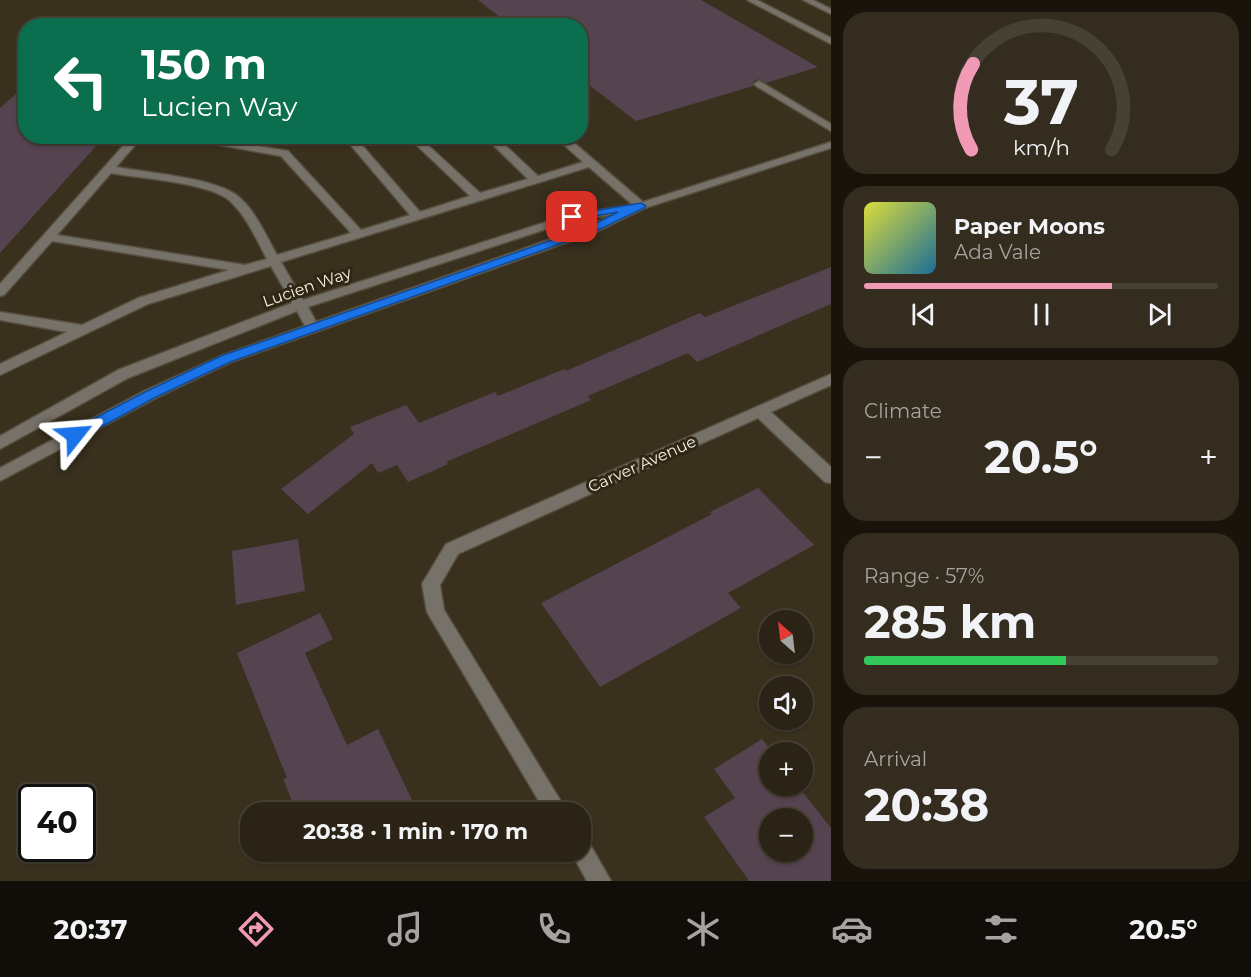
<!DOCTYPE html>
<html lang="en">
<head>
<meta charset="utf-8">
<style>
	body { margin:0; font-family:Montserrat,sans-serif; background:#332c1f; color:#f1f3f6; height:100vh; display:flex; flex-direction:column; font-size:22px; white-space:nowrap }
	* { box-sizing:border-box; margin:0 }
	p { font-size:20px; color:#a6a4a1 }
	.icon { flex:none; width:33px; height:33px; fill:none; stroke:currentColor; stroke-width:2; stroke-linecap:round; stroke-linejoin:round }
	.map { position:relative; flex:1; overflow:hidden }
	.details { display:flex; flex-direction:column; gap:12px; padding:12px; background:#18140c; width:420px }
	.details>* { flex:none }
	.top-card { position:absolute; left:18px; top:18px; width:570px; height:126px; border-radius:24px; box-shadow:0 2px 4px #0004,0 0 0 2px #474135; background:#0b6e4f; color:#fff; overflow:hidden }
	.needle { width:39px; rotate:332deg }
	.buttons { position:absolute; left:759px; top:610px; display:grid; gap:12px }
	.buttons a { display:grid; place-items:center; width:54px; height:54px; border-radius:50%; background:#2b2416; box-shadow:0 2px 4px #0004,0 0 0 2px #474135; font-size:30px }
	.speed { position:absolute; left:18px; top:784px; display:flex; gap:12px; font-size:30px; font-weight:700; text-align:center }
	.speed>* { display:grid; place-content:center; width:78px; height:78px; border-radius:50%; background:#2b2416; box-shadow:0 2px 4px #0004,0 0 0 2px #474135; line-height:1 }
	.speed .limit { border:3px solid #111; border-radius:9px; background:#fff; color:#111 }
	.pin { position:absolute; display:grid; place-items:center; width:51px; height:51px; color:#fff; margin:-26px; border-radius:12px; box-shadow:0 3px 9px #0006 }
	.me { position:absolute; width:66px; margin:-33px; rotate:62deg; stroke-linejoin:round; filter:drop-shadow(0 0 4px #0008) }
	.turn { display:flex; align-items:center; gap:21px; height:126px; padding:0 24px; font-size:27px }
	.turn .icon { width:78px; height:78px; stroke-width:2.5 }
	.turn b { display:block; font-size:42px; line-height:51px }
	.big { font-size:45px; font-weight:700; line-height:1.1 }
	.details .tile { flex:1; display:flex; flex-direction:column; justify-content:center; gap:9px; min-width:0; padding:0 21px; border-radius:24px; background:#332c1f }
	.details .dial { align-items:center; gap:0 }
	.dial svg { height:156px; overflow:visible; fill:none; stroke:#474135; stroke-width:7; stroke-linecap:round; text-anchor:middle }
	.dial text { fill:#f1f3f6; stroke:none }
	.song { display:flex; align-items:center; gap:18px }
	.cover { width:72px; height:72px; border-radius:9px; background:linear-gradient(135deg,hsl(60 70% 55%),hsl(200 70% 35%)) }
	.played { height:6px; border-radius:3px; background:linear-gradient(90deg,#f09ab5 70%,#474135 70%) }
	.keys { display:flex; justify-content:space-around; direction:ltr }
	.heat { display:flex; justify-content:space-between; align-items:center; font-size:33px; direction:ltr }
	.charge { height:9px; border-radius:4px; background:linear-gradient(90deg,#34c759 57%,#474135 0) }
	.trip { position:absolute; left:240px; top:802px; width:351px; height:60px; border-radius:24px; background:#2b2416; box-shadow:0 2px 4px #0004,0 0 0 2px #474135; font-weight:700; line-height:60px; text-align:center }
	.dock { display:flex; height:96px; justify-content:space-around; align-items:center; background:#110e09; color:#a6a4a1 }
	.dock .icon { width:42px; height:42px }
	.dock .selected { color:#f09ab5 }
	.dock b { font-size:27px; color:#f1f3f6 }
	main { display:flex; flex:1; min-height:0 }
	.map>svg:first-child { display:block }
</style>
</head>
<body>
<main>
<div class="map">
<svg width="831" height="881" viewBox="0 0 831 881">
	<rect width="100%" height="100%" fill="#39301e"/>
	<g fill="#554350" fill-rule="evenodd">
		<polygon points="478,0 701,0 818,67 766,83 758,79 753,82 753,86 636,121 580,78 580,26 511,26"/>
		<polygon points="26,85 26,136 105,136 0,253 0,108"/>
		<polygon points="831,267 831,304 697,362 688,353 588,396 591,400 446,462 448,464 408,482 397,465 378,473 372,463 308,514 281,489 354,434 350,427 406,405 419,423 495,392 498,396 564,369 566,371 700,313 705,317"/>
		<polygon points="758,488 814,545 728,593 741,608 600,687 541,603 712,514 710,512"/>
		<polygon points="298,539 305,591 236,605 232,551"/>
		<polygon points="320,613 333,639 305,653 347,745 378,729 412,800 389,813 297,813 283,779 287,778 237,653"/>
		<path d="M762,739L773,753H770V786H798L831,828V881H749L704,817L735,798L714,769ZM770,819H802V852H770Z"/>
	</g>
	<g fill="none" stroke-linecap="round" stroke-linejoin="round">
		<g stroke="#574f3e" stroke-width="3">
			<g id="minor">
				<polygon points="747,0 757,0 831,38 831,44"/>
				<polygon points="803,0 813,0 831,9 831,14"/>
				<polygon points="759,81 831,124 831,131 756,86 754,84"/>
				<path d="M132,136H143L116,167C148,173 209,177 235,194C254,207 266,236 277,255L351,233L281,156L170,136H198L288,151L361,230L410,215L343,136H354L420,212L470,196L407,136H418L480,193L528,179L484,136H495L538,176L583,162L554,136H566L643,202L831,142V148L645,208L596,232L231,362L154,399L0,481V468L144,391L221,356L305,326L297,311L128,378L0,449V436L118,370L292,303L271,266L148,304L0,375V364L67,332L0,320V312L82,325L138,298L229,270L52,241L4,295L0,296V284ZM589,167L633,205L568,215L303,300L281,262ZM111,173C139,178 209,183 229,200C246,215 256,239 267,259L245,265L57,235ZM616,214L588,226L316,322L308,307L574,220Z"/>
				<polygon points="831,374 831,385 771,412 831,467 831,483 825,482 758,418 458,554 440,585 444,610 568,813 546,813 427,612 422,584 446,544"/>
				<polygon points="580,838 588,841 611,881 587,881 571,852 580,852"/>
			</g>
		</g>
		<use href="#minor" fill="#777269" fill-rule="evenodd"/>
	</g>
	<polygon fill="#1a73e8" stroke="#114b97" stroke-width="1.5" points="641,203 646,206 644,208 596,231 230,362 154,398 79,439 75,440 68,435 70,431 145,392 221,356 589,227 618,212 572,220 568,219 568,215"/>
	<g text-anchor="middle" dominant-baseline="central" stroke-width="6" stroke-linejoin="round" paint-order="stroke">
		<g font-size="16" fill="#f4efe3" stroke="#2f2614">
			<text transform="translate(307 287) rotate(-19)">Lucien Way</text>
			<text transform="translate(642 464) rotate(-24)">Carver Avenue</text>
		</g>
	</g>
</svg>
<div class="buttons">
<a><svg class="needle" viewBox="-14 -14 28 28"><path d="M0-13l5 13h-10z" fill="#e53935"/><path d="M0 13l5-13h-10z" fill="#a6a4a1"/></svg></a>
<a><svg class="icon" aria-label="sound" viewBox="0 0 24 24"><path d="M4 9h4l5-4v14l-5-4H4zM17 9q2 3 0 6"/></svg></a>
<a>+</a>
<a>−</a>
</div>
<div class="speed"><div class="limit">40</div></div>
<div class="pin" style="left:572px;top:217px;background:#d93025"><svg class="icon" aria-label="arrive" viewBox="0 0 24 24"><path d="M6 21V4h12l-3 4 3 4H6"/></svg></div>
<svg class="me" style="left:75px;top:435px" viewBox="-20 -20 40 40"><path d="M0-17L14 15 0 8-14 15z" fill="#1a73e8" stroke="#fff" stroke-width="4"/></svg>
<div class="trip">20:38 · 1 min · 170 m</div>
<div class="top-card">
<div class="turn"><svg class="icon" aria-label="left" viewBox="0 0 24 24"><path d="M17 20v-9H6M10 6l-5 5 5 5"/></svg><div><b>150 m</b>Lucien Way</div></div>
</div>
</div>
<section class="details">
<div class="tile dial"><svg viewBox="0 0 100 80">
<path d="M14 69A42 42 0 1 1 86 69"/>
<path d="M14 69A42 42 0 0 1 15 25" stroke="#f09ab5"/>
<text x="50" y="56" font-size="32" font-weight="700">37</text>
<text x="50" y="72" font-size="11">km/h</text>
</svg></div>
<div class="tile">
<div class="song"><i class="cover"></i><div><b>Paper Moons</b><p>Ada Vale</p></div></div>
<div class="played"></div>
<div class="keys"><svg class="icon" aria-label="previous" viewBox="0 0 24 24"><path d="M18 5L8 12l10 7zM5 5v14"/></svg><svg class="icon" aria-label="pause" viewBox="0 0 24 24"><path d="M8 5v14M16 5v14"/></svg><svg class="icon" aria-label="next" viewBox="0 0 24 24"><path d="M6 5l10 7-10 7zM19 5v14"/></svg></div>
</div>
<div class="tile"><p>Climate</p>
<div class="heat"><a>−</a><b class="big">20.5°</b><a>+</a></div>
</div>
<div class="tile"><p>Range · 57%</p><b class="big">285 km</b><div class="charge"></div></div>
<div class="tile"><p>Arrival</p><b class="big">20:38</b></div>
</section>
</main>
<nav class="dock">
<b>20:37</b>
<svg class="icon selected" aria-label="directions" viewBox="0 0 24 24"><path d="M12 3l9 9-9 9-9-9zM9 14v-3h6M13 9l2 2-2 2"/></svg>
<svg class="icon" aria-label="music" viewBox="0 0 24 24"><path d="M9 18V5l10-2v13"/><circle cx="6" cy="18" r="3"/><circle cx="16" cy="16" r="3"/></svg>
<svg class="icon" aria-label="phone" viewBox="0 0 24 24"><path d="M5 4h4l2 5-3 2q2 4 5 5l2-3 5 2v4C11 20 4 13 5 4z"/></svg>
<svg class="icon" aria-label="climate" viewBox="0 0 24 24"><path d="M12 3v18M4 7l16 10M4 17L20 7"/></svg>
<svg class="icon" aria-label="car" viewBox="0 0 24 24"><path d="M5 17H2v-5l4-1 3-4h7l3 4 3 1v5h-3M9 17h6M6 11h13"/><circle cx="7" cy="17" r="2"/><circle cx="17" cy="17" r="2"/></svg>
<svg class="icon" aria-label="filters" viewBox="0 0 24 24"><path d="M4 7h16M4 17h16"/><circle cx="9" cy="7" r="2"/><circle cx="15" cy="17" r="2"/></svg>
<b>20.5°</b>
</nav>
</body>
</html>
